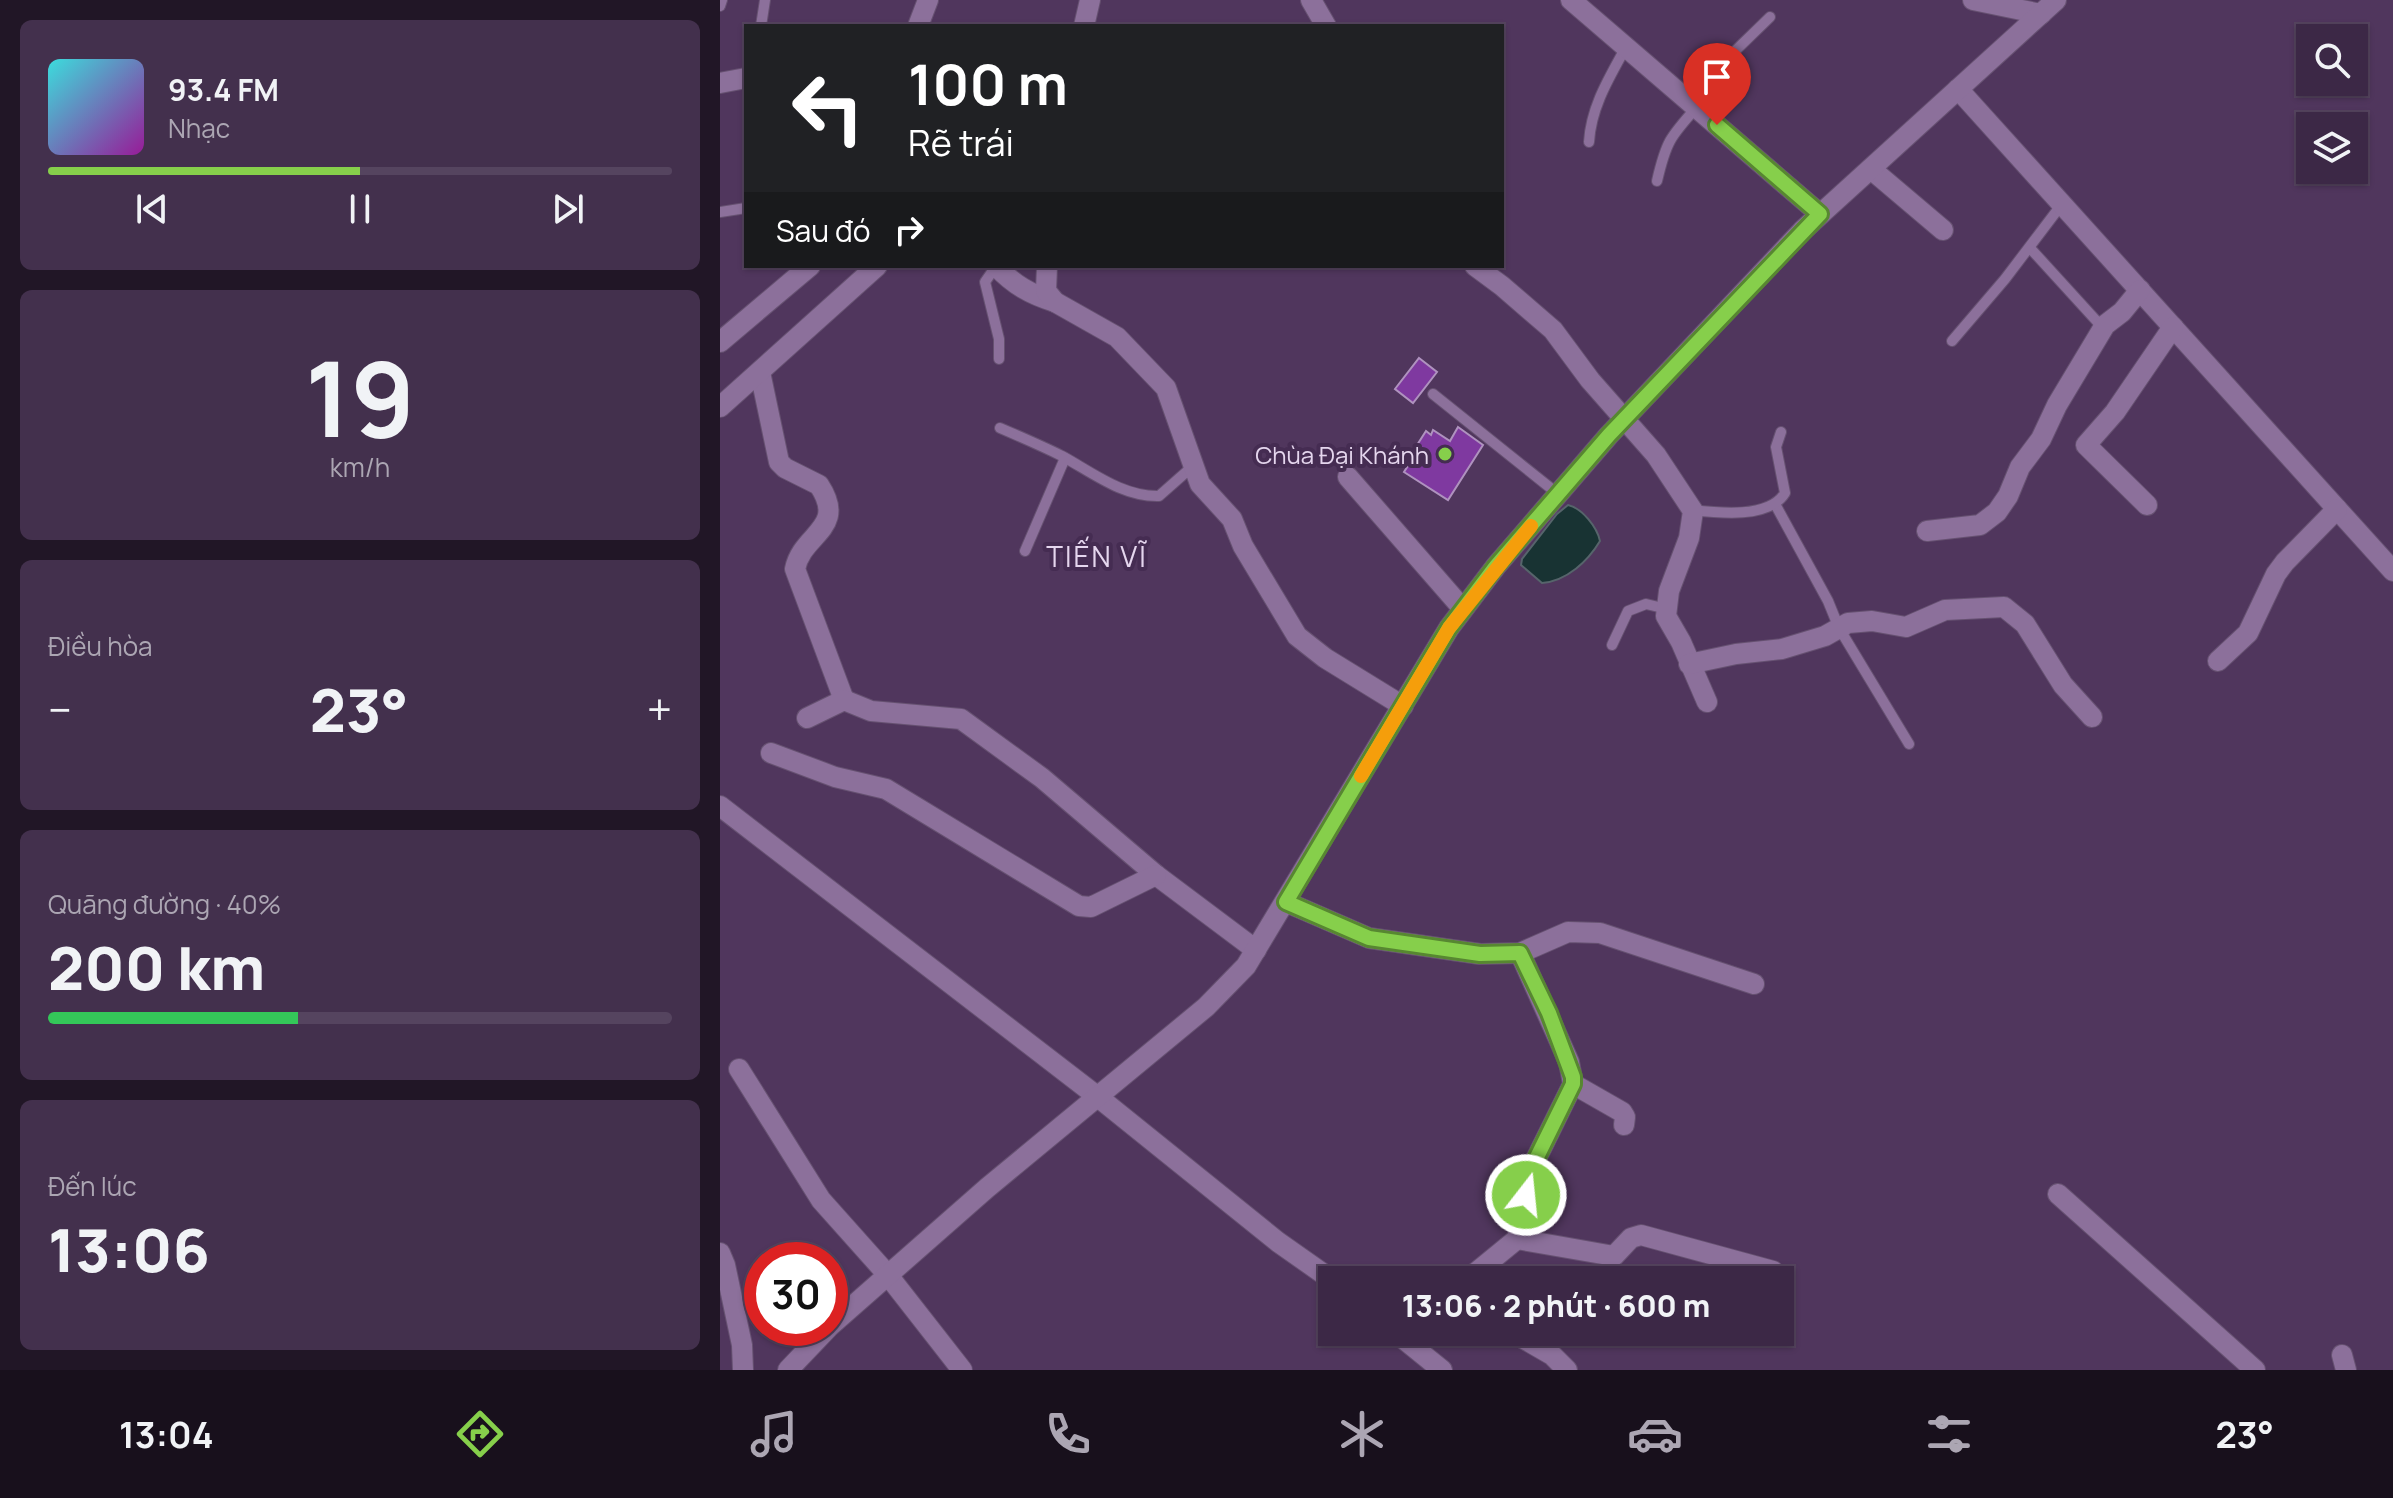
<!DOCTYPE html>
<html lang="vi">
<head>
<meta charset="utf-8">
<style>
	body { margin:0; font-family:Manrope,sans-serif; background:#43304d; color:#f1f3f6; height:100vh; display:flex; flex-direction:column; font-size:30px; white-space:nowrap }
	* { box-sizing:border-box; margin:0 }
	p { font-size:26px; color:#aca6b3 }
	.icon { flex:none; width:44px; height:44px; fill:none; stroke:currentColor; stroke-width:2; stroke-linecap:round; stroke-linejoin:round }
	.map { position:relative; flex:1; overflow:hidden }
	.details { display:flex; flex-direction:column; gap:20px; padding:20px; background:#211626; width:720px }
	.details>* { flex:none }
	.hud { position:absolute; left:24px; top:24px; width:760px; height:244px; border-radius:0px; box-shadow:0 2px 6px #0004,0 0 0 2px #55445f; background:#202124; color:#fff; overflow:hidden }
	.fabs { position:absolute; left:1576px; top:24px; display:grid; gap:16px }
	.fabs a { display:grid; place-items:center; width:72px; height:72px; border-radius:0px; background:#3c2846; box-shadow:0 2px 6px #0004,0 0 0 2px #55445f; font-size:40px }
	.speed { position:absolute; left:24px; top:1242px; display:flex; gap:16px; font-size:40px; font-weight:700; text-align:center }
	.speed>* { display:grid; place-content:center; width:104px; height:104px; border-radius:50%; background:#3c2846; box-shadow:0 2px 6px #0004,0 0 0 2px #55445f; line-height:1 }
	.speed .limit { border:12px solid #d22; background:#fff; color:#111 }
	.pin { position:absolute; display:grid; place-items:center; width:68px; height:68px; color:#fff; margin:-82px -34px; border-radius:50% 50% 50% 0; rotate:-45deg; box-shadow:0 0 8px #0007 }
	.pin .icon { rotate:45deg }
	.me { position:absolute; width:88px; margin:-44px; rotate:16deg; stroke-linejoin:round; filter:drop-shadow(0 0 6px #0008) }
	.turn { display:flex; align-items:center; gap:28px; height:168px; padding:0 32px; font-size:36px }
	.turn .icon { width:104px; height:104px; stroke-width:2.5 }
	.turn b { display:block; font-size:56px; line-height:68px }
	.then { display:flex; align-items:center; height:76px; padding:0 32px; background:#0003; gap:16px; font-size:30px }
	.big { font-size:60px; font-weight:800; line-height:1.1 }
	.details .card { flex:1; display:flex; flex-direction:column; justify-content:center; gap:12px; min-width:0; padding:0 28px; border-radius:12px; background:#43304d }
	.details .dial { align-items:center; gap:0 }
	.dial b { font-size:104px; line-height:1 }
	.song { display:flex; align-items:center; gap:24px }
	.cover { width:96px; height:96px; border-radius:12px; background:linear-gradient(135deg,hsl(180 70% 55%),hsl(300 70% 35%)) }
	.played { height:8px; border-radius:4px; background:linear-gradient(90deg,#86cf4b 50%,#55445f 50%) }
	.keys { display:flex; justify-content:space-around; direction:ltr }
	.heat { display:flex; justify-content:space-between; align-items:center; font-size:44px; direction:ltr }
	.charge { height:12px; border-radius:6px; background:linear-gradient(90deg,#34c759 40%,#55445f 0) }
	.trip { position:absolute; left:598px; top:1266px; width:476px; height:80px; border-radius:0px; background:#3c2846; box-shadow:0 2px 6px #0004,0 0 0 2px #55445f; font-weight:800; line-height:80px; text-align:center }
	.dock { display:flex; height:128px; justify-content:space-around; align-items:center; background:#18101c; color:#aca6b3 }
	.dock .icon { width:56px; height:56px }
	.dock .current { color:#86cf4b }
	.dock b { font-size:36px; color:#f1f3f6 }
	main { display:flex; flex:1; min-height:0 }
	.map>svg:first-child { display:block }
</style>
</head>
<body>
<main>
<section class="details">
<div class="card">
<div class="song"><i class="cover"></i><div><b>93.4 FM</b><p>Nhạc</p></div></div>
<div class="played"></div>
<div class="keys"><svg class="icon" aria-label="previous" viewBox="0 0 24 24"><path d="M18 5L8 12l10 7zM5 5v14"/></svg><svg class="icon" aria-label="pause" viewBox="0 0 24 24"><path d="M8 5v14M16 5v14"/></svg><svg class="icon" aria-label="next" viewBox="0 0 24 24"><path d="M6 5l10 7-10 7zM19 5v14"/></svg></div>
</div>
<div class="card dial"><b>19</b><p>km/h</p></div>
<div class="card"><p>Điều hòa</p>
<div class="heat"><a>−</a><b class="big">23°</b><a>+</a></div>
</div>
<div class="card"><p>Quãng đường · 40%</p><b class="big">200 km</b><div class="charge"></div></div>
<div class="card"><p>Đến lúc</p><b class="big">13:06</b></div>
</section>
<div class="map">
<svg width="1673" height="1370" viewBox="0 0 1673 1370">
	<rect width="100%" height="100%" fill="#50365d"/>
	<path fill="#183333" stroke="#56646b" stroke-width="2" d="M848,505C862,508 877,527 880,541C868,561 847,581 822,583L801,565L802,559L837,514Z"/>
	<g fill="#7f39a0" stroke="#af92bf" stroke-width="2">
		<polygon points="699,358 717,372 693,403 675,389"/>
		<polygon points="738,427 763,445 728,500 684,472 695,455 692,453 706,431 711,435 713,430 730,441"/>
	</g>
	<g fill="none" stroke-linecap="round" stroke-linejoin="round">
		<g stroke="#665171" stroke-width="12">
			<g id="lane">
				<polyline points="0,6 2,0"/>
				<polyline points="41,26 45,0"/>
				<polyline points="961,94 1015,51 1050,17"/>
				<path d="M869,142C871,107 889,78 906,47"/>
				<path d="M937,181C946,142 950,137 976,108"/>
				<polyline points="0,212 26,208"/>
				<polyline points="1310,248 1383,328"/>
				<polyline points="276,266 265,282 279,339 279,359"/>
				<polyline points="1232,341 1285,279 1342,204"/>
				<polyline points="713,394 838,494"/>
				<path d="M280,428C301,437 322,446 342,456C373,473 403,497 439,496L473,466"/>
				<polyline points="1055,504 1108,601 1119,628 1189,744"/>
				<path d="M972,510C998,513 1049,519 1065,493L1056,447L1061,432"/>
				<polyline points="305,551 345,458"/>
				<polyline points="892,645 908,611 926,604 947,609"/>
			</g>
		</g>
		<g stroke="#665171" stroke-width="22">
			<g id="street">
				<polyline points="591,0 606,26"/>
				<polyline points="851,0 1100,214"/>
				<polyline points="1253,0 1321,14"/>
				<polyline points="198,26 208,0"/>
				<polyline points="364,26 370,0"/>
				<polyline points="0,83 26,78"/>
				<polyline points="1238,89 1673,571"/>
				<polyline points="1151,169 1223,230"/>
				<path d="M276,266C294,285 310,294 335,302"/>
				<polyline points="327,266 326,291 335,302 397,337 446,388 480,484 512,519 523,546 577,636 605,658 683,706"/>
				<polyline points="755,266 782,286 833,330 870,380 936,455 973,511 969,538 949,591 946,616 961,642 987,702"/>
				<polyline points="0,342 90,266"/>
				<path d="M40,372L59,462L65,468L99,485C128,529 82,533 75,569L124,700"/>
				<polyline points="0,407 157,266"/>
				<polyline points="628,477 743,609"/>
				<polyline points="1427,505 1366,445 1395,412 1453,327"/>
				<polyline points="1207,531 1260,525 1277,512 1288,496 1300,467 1321,439 1337,405 1385,325 1402,312 1420,290"/>
				<polyline points="1498,661 1528,633 1556,574 1565,562 1617,509"/>
				<polyline points="969,664 1016,654 1062,649 1105,636 1128,623 1152,621 1186,627 1225,610 1284,607 1305,624 1343,685 1372,717"/>
				<polyline points="87,718 124,700 151,711 241,719 322,778 436,875 536,950"/>
				<polyline points="51,753 115,777 166,789 359,906 371,907 436,875"/>
				<polyline points="0,806 378,1097 558,1242 612,1280"/>
				<polyline points="566,902 649,938 760,954 800,953 848,932 880,933 1034,984"/>
				<polyline points="19,1069 101,1200 167,1274 242,1370"/>
				<polyline points="853,1084 902,1112 905,1117 904,1125"/>
				<polyline points="1338,1194 1535,1370"/>
				<polyline points="797,1239 894,1256 911,1238 921,1235 1053,1271"/>
				<polyline points="0,1253 5,1265 22,1345 23,1370"/>
				<polyline points="751,1280 753,1275 797,1239 817,1157 853,1084 849,1062 800,953"/>
				<polyline points="110,1326 267,1188 486,1007 526,966 729,628 776,566 889,435 1082,231 1336,0"/>
				<polyline points="675,1332 722,1370"/>
				<polyline points="792,1332 832,1355 847,1370"/>
				<polyline points="1622,1355 1626,1370"/>
				<polyline points="68,1370 108,1328"/>
			</g>
		</g>
		<use href="#lane" stroke="#8c709b" stroke-width="10"/>
		<use href="#street" stroke="#8c709b" stroke-width="20"/>
	</g>
	<g fill="none" stroke-linecap="round" stroke-linejoin="round">
		<g stroke="#578731" stroke-width="20">
			<polyline id="route" points="806,1195 817,1157 853,1084 853,1077 829,1013 800,953 760,954 649,938 566,902 729,628 776,566 889,435 1100,214 997,125"/>
		</g>
		<use href="#route" stroke="#86cf4b" stroke-width="14"/>
		<polyline stroke="#f59e0b" stroke-width="14" points="641,776 729,628 811,526"/>
	</g>
	<circle fill="#86cf4b" stroke="#452c52" stroke-width="3" cx="725" cy="454" r="8"/>
	<g text-anchor="middle" dominant-baseline="central" stroke-width="8" stroke-linejoin="round" paint-order="stroke">
		<g font-size="24" fill="#e5d6ee" stroke="#452c52" text-anchor="end">
			<text x="709" y="454">Chùa Đại Khánh</text>
		</g>
		<g font-size="28" letter-spacing="2" fill="#e5d6ee" stroke="#452c52">
			<text x="377" y="556">TIẾN VĨ</text>
		</g>
	</g>
</svg>
<div class="fabs">
<a><svg class="icon" aria-label="search" viewBox="0 0 24 24"><circle cx="10" cy="10" r="6"/><path d="M15 15l6 6"/></svg></a>
<a><svg class="icon" aria-label="layers" viewBox="0 0 24 24"><path d="M12 4l9 5-9 5-9-5zM3 14l9 5 9-5"/></svg></a>
</div>
<div class="speed"><div class="limit">30</div></div>
<div class="pin" style="left:997px;top:125px;background:#d93025"><svg class="icon" aria-label="arrive" viewBox="0 0 24 24"><path d="M6 21V4h12l-3 4 3 4H6"/></svg></div>
<svg class="me" style="left:806px;top:1195px" viewBox="-20 -20 40 40"><circle r="17" fill="#86cf4b" stroke="#fff" stroke-width="3"/><path d="M0-11L8 9 0 5-8 9z" fill="#fff"/></svg>
<div class="trip">13:06 · 2 phút · 600 m</div>
<div class="hud">
<div class="turn"><svg class="icon" aria-label="left" viewBox="0 0 24 24"><path d="M17 20v-9H6M10 6l-5 5 5 5"/></svg><div><b>100 m</b>Rẽ trái</div></div>
<div class="then">Sau đó<svg class="icon" aria-label="right" viewBox="0 0 24 24"><path d="M7 20v-9h11M14 6l5 5-5 5"/></svg></div>
</div>
</div>
</main>
<nav class="dock">
<b>13:04</b>
<svg class="icon current" aria-label="directions" viewBox="0 0 24 24"><path d="M12 3l9 9-9 9-9-9zM9 14v-3h6M13 9l2 2-2 2"/></svg>
<svg class="icon" aria-label="music" viewBox="0 0 24 24"><path d="M9 18V5l10-2v13"/><circle cx="6" cy="18" r="3"/><circle cx="16" cy="16" r="3"/></svg>
<svg class="icon" aria-label="phone" viewBox="0 0 24 24"><path d="M5 4h4l2 5-3 2q2 4 5 5l2-3 5 2v4C11 20 4 13 5 4z"/></svg>
<svg class="icon" aria-label="climate" viewBox="0 0 24 24"><path d="M12 3v18M4 7l16 10M4 17L20 7"/></svg>
<svg class="icon" aria-label="car" viewBox="0 0 24 24"><path d="M5 17H2v-5l4-1 3-4h7l3 4 3 1v5h-3M9 17h6M6 11h13"/><circle cx="7" cy="17" r="2"/><circle cx="17" cy="17" r="2"/></svg>
<svg class="icon" aria-label="filters" viewBox="0 0 24 24"><path d="M4 7h16M4 17h16"/><circle cx="9" cy="7" r="2"/><circle cx="15" cy="17" r="2"/></svg>
<b>23°</b>
</nav>
</body>
</html>
